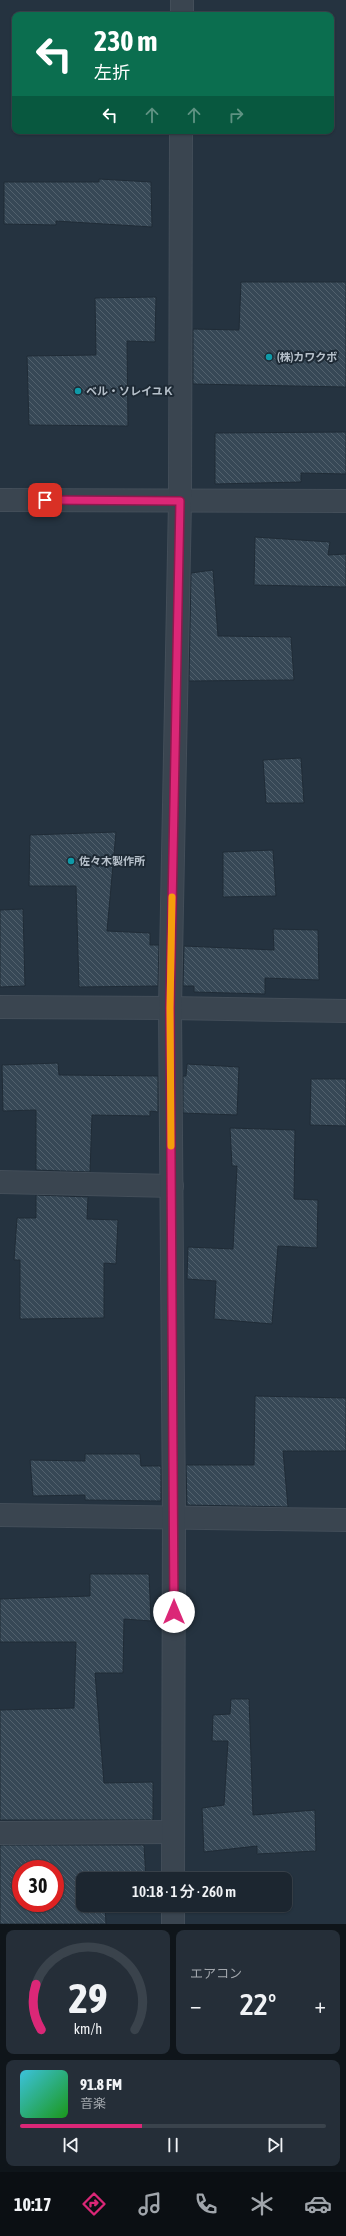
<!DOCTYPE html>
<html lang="ja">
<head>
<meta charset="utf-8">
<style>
	body { margin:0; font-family:"Asap Condensed","Noto Sans JP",sans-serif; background:#252e38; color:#f1f3f6; height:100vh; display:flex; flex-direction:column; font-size:15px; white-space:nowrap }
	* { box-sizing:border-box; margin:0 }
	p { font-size:13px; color:#a0a5ab }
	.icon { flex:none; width:22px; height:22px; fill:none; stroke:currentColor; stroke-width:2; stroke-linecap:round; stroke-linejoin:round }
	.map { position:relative; height:1924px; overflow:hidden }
	.drawer { display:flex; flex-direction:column; gap:6px; padding:6px; background:#0f151a; flex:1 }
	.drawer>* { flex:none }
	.top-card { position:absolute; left:12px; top:12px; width:322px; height:122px; border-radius:8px; box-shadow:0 1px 3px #0004,0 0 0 1px #3a434c; background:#0b6e4f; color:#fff; overflow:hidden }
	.speed { position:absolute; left:12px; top:1860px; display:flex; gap:8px; font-size:20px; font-weight:700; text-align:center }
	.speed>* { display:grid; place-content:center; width:52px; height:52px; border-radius:50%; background:#1c2630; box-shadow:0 1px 3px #0004,0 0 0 1px #3a434c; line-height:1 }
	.speed .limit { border:6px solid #d22; background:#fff; color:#111 }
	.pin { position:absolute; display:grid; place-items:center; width:34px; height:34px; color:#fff; margin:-17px; border-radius:8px; box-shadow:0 2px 6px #0006 }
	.me { position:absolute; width:44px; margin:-22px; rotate:0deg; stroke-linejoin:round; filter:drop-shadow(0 0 3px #0008) }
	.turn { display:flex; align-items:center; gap:14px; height:84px; padding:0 16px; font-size:18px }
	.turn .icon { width:52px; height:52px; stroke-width:2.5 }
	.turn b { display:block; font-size:28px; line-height:34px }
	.lanes { display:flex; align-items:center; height:38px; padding:0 16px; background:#0003; justify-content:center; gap:20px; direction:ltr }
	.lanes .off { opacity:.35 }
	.big { font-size:30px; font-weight:600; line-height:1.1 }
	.drawer .card { flex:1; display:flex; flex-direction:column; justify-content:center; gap:6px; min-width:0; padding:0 14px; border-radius:8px; background:#252e38 }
	.drawer .dial { align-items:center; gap:0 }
	.dial svg { height:104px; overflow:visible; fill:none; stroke:#3a434c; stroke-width:7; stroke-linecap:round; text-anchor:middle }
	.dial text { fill:#f1f3f6; stroke:none }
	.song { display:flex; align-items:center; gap:12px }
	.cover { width:48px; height:48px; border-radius:6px; background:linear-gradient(135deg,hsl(190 70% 55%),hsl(120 70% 35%)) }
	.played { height:4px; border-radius:2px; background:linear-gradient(90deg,#db2777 40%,#3a434c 40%) }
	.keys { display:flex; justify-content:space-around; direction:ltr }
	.heat { display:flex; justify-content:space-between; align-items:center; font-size:22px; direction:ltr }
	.drawer .tiles { flex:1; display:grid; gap:6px; grid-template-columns:1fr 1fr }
	.card:last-child { grid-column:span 2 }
	.trip { position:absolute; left:76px; top:1872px; width:216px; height:40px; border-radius:8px; background:#1c2630; box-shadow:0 1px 3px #0004,0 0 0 1px #3a434c; font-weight:600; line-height:40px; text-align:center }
	.menu { display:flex; height:64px; justify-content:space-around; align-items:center; background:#0b0f13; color:#a0a5ab }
	.menu .icon { width:28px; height:28px }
	.menu .active { color:#db2777 }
	.menu b { font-size:18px; color:#f1f3f6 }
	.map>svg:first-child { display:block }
</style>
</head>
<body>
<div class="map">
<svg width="346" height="1924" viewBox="0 0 346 1924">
	<defs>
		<pattern id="building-back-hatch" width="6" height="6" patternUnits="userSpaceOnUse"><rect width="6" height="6" fill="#374856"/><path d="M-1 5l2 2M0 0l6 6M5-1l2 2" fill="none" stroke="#52616d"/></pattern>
	</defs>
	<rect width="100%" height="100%" fill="#253340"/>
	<g fill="url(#building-back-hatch)" stroke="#202c37" fill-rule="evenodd">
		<polygon points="99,179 151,182 152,227 56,221 56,225 4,224 4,182 99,182"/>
		<polygon points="241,282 346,282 346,387 193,384 193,329 239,330"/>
		<polygon points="156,297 155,342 127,341 128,426 29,425 27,356 96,355 95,298"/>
		<polygon points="346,432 346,474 301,473 301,482 215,484 215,433"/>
		<polygon points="255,537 330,542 328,555 346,554 346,587 254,585"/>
		<polygon points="213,570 218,636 291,637 294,680 189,681 191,573"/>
		<polygon points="301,758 304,803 266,803 263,760"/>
		<polygon points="116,832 107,931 150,933 150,945 159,945 158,986 79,987 76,886 29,886 30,835"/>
		<polygon points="273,850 276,896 223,897 223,852"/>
		<polygon points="23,909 25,986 0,987 0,910"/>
		<polygon points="273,929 318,930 319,980 265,978 265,994 194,992 194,986 183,986 184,946 274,950"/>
		<polygon points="58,1063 59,1075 158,1076 158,1112 150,1111 150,1116 92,1115 90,1172 36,1170 36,1110 3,1111 2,1065"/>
		<polygon points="187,1064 239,1067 237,1115 183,1113 183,1076 186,1076"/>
		<polygon points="311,1079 346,1079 346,1126 310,1125"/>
		<polygon points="230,1128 295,1130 294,1199 318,1200 317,1248 278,1246 272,1324 214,1319 216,1281 187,1279 188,1247 233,1249 237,1166 232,1166"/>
		<polygon points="36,1195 88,1197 87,1219 118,1220 116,1264 104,1263 104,1318 20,1319 20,1260 14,1260 17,1218 36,1218"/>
		<polygon points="255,1396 346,1398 346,1451 283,1451 288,1507 187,1505 186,1465 254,1465"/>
		<polygon points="85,1454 140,1454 141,1466 161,1466 161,1501 85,1500 85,1495 33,1496 30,1460 85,1461"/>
		<polygon points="90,1574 149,1574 151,1621 124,1619 123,1673 95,1673 104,1783 153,1782 153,1820 0,1820 0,1710 74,1708 76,1642 0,1642 0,1599 90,1596"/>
		<polygon points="231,1699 249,1699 253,1815 315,1810 316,1851 257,1854 257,1846 204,1852 202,1808 224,1805 228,1741 212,1741 213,1715 230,1714"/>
		<path d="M0,1845H144L146,1879H83V1905H105L106,1924H0ZM21,1869H55V1903H21Z"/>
	</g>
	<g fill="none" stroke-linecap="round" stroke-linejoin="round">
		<g stroke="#434e59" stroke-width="24">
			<g id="street">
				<polyline points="182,15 182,0"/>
				<polyline points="0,500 346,501"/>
				<polyline points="0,1007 170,1008 346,1011"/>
				<polyline points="1,1182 172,1186"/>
				<polyline points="0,1515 346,1520"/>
				<polyline points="0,1833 173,1832"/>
				<polyline points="173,1879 174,1518 170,1008 180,501 181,131"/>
				<polyline points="173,1924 173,1905"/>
			</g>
		</g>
		<use href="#street" stroke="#3a4550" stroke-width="22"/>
	</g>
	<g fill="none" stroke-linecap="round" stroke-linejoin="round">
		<g stroke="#8e194d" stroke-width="10">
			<polyline id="route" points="45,500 180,501 170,1008 174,1612"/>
		</g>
		<use href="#route" stroke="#db2777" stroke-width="7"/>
		<polyline stroke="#f59e0b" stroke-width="7" points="171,1146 170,1008 172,897"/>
	</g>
	<g fill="#0f9aa8" stroke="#1e2a35" stroke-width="1.5">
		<circle cx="269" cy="357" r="4"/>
		<circle cx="78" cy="391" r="4"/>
		<circle cx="71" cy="861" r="4"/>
	</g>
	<g text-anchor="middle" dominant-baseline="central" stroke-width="4" stroke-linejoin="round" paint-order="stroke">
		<g font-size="11" font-weight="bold" fill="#b6c0ca" stroke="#1e2a35" text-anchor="start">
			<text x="277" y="357">(株)カワクボ</text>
			<text x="86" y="391">ベル・ソレイユＫ</text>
			<text x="79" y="861">佐々木製作所</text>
		</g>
	</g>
</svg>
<div class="speed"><div class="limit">30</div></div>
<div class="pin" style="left:45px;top:500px;background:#d93025"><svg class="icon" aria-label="arrive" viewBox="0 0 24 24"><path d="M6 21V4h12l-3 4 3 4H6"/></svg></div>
<svg class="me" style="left:174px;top:1612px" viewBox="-20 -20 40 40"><circle r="19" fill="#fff"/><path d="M0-13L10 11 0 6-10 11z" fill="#db2777"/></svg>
<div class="trip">10:18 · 1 分 · 260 m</div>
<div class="top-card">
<div class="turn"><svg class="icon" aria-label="left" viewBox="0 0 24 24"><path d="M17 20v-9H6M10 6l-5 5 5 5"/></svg><div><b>230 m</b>左折</div></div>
<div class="lanes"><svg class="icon" aria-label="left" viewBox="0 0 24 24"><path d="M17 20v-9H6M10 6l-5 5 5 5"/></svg><svg class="icon off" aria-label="ahead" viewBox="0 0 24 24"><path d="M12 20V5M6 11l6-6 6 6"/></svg><svg class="icon off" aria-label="ahead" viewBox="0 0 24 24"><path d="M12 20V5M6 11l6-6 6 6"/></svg><svg class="icon off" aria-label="right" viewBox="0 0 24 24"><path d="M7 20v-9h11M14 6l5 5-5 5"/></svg></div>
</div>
</div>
<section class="drawer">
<div class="tiles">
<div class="card dial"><svg viewBox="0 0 100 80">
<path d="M14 69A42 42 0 1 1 86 69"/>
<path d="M14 69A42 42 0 0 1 10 34" stroke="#db2777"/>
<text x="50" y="56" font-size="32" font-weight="700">29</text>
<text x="50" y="72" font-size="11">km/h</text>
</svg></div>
<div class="card"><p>エアコン</p>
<div class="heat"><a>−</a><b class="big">22°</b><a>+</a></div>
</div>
<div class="card">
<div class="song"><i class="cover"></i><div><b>91.8 FM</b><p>音楽</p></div></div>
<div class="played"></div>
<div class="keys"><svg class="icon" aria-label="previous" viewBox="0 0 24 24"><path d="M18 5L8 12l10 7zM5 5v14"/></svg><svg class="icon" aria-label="pause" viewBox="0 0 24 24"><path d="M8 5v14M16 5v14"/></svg><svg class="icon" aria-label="next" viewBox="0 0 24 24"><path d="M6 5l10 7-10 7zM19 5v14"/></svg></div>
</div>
</div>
</section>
<nav class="menu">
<b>10:17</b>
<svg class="icon active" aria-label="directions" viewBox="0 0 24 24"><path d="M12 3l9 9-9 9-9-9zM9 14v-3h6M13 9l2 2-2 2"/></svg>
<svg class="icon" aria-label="music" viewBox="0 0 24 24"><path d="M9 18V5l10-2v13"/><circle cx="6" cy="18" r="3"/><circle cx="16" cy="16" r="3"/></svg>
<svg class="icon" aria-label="phone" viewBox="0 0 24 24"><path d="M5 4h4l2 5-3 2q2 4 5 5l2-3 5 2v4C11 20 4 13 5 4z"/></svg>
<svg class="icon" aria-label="climate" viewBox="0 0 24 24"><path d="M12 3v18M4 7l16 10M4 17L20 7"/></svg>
<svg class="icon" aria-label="car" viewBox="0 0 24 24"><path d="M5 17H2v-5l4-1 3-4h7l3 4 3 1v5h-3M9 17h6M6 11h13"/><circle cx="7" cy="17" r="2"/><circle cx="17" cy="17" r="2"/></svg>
</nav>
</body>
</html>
